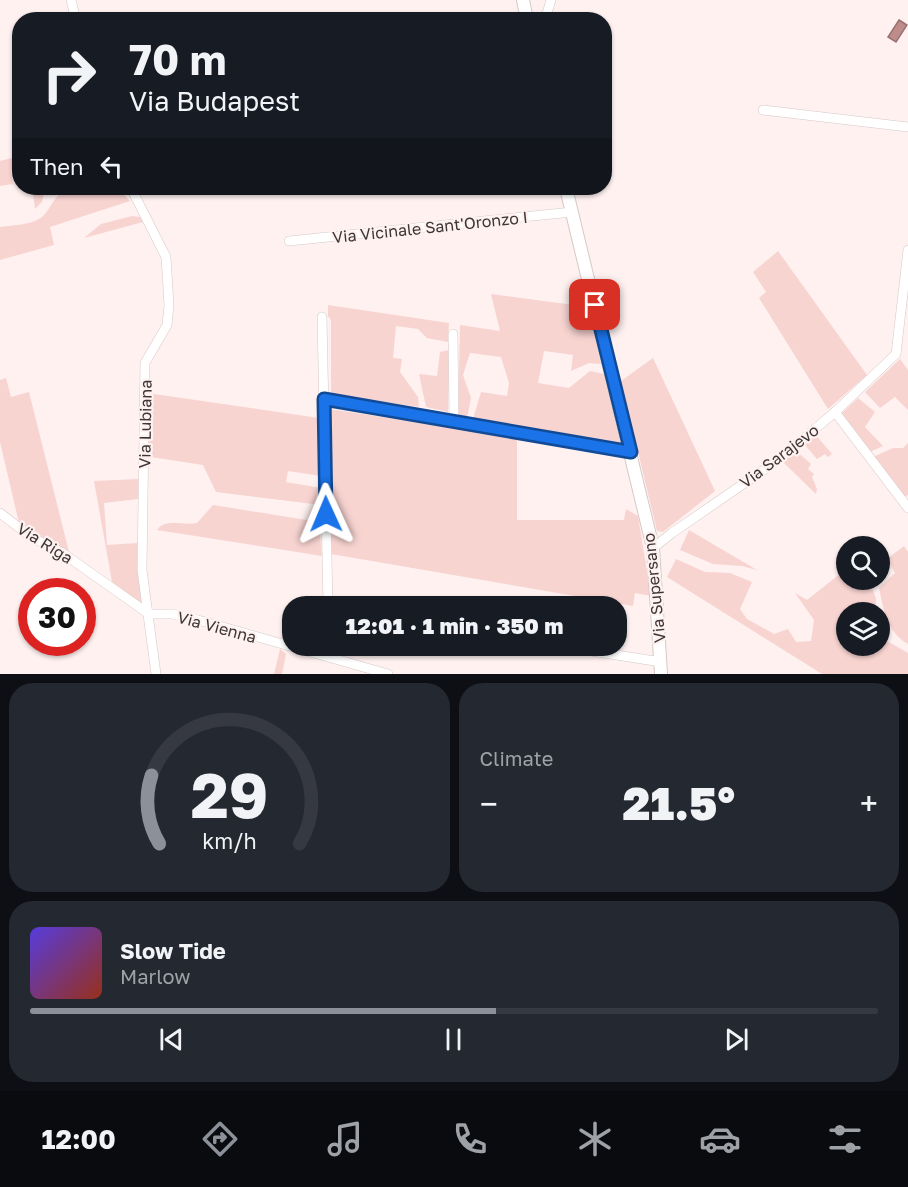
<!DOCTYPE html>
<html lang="en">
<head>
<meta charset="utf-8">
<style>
	body { margin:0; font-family:"Golos Text",sans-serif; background:#242831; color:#f1f3f6; height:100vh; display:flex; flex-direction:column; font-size:22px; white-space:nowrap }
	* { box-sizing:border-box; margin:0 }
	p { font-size:20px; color:#9ea1a6 }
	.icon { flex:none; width:33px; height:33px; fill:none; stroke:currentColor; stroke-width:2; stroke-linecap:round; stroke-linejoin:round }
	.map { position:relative; height:674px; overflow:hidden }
	.panel { display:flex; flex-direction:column; gap:9px; padding:9px; background:#0d0f14; flex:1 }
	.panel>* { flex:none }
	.guide { position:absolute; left:12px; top:12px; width:600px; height:183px; border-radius:24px; box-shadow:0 2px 4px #0004; background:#171b24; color:#f1f3f6; overflow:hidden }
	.buttons { position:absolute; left:836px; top:536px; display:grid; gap:12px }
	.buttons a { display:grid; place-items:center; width:54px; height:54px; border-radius:50%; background:#171b24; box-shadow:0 2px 4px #0004; font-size:30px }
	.speed { position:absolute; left:18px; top:578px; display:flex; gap:12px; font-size:30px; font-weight:700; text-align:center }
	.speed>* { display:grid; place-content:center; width:78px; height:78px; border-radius:50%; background:#171b24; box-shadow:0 2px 4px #0004; line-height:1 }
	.speed .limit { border:9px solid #d22; background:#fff; color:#111 }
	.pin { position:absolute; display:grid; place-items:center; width:51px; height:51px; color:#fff; margin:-26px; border-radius:12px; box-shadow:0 3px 9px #0006 }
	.me { position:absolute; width:66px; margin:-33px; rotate:359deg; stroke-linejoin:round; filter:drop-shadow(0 0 4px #0008) }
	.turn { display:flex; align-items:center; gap:21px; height:126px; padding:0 18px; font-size:27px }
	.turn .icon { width:78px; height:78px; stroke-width:2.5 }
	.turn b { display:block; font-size:42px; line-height:51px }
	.then { display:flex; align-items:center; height:57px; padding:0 18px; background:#0003; gap:12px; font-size:22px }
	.big { font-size:45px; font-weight:800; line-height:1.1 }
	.panel .widget { flex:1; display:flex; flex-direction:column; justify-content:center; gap:9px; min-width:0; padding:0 21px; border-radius:24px; background:#242831 }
	.panel .dial { align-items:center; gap:0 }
	.dial svg { height:156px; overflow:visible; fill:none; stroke:#363941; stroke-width:7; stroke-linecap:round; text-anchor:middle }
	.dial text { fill:#f1f3f6; stroke:none }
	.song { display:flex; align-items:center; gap:18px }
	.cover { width:72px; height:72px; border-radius:9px; background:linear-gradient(135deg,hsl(250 70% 55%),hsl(10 70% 35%)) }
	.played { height:6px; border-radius:3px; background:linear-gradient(90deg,#8c9099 55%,#363941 55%) }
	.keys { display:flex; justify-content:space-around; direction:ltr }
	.heat { display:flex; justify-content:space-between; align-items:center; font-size:33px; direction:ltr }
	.panel .tiles { flex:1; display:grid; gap:9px; grid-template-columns:1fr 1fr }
	.widget:last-child { grid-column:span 2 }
	.trip { position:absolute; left:282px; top:596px; width:345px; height:60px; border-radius:24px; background:#171b24; box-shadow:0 2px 4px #0004; font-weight:800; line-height:60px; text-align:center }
	.tabs { display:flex; height:96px; justify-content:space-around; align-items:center; background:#090b0e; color:#9ea1a6 }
	.tabs .icon { width:42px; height:42px }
	.tabs .on { color:#8c9099 }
	.tabs b { font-size:27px; color:#f1f3f6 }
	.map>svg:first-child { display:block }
</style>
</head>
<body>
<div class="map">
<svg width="908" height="674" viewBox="0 0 908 674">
	<rect width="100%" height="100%" fill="#fef1f0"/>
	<g fill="#f8d4d1">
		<polygon points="19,156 19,165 11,170 13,184 0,186 0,161"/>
		<polygon points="32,188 50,188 45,189 42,202 35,209"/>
		<path d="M71,188H118L130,201L50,227L54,245L0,260V227C13,225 36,225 45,214C54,203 55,193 71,188Z"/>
		<polygon points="132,216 140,217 143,222 84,238 101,224"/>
		<polygon points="778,251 867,375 828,409 759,298 766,292 753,272"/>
		<polygon points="491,294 589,307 601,364 589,363 571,371 573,355 544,351 538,383 569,388 590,371 604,374 621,445 473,419 481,392 507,396 509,383 501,357 470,353 463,375 471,398 467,418 458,417 460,325 500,331"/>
		<polygon points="328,305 449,323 448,342 427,338 418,329 396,326 393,358 402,359 400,372 418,397 419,407 331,394 331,320 328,316"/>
		<polygon points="449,350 448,412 426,407 419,374 437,376 440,352"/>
		<polygon points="653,358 715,491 663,532 657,531 621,381"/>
		<polygon points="900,359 908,370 908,410 895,397 880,408 865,392"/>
		<polygon points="6,378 11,397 29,392 69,552 34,535 19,523 0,442 0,380"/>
		<polygon points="147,393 319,418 321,476 281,470 288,471 286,482 321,488 321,505 216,492 203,465 151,457 148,452"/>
		<polygon points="858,398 875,412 865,427 883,446 870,452 841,414"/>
		<polygon points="329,409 517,437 517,520 624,520 626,509 638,516 651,596 635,593 633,606 331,554"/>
		<polygon points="815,434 832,454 828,457 825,454 817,459 804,444"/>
		<polygon points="908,443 908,495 904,497 873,457 893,448 903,448"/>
		<polygon points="795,450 811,464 808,469 814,474 812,477 817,489 816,494 784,463"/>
		<polygon points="138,479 138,499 104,503 107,545 137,543 142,604 112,582 94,481"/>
		<path d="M213,505L319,522L322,556L157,530C165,518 184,526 197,523Z"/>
		<polygon points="689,530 757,570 742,566 713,564 680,550"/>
		<path d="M904,546L908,552V644C887,632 884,611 879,588L895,573L887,559Z"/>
		<polygon points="676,559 705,572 730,573 752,582 740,609 747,619 774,634 788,629 796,642 811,641 814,620 795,593 807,600 846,569 846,579 868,579 876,598 876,612 860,606 856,612 846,612 846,645 879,645 879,632 880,637 908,653 908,674 822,674 667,577"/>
		<polygon points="280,649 286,654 282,674 274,674"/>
	</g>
	<polygon fill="#be8c8a" stroke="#977271" stroke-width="1.5" points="899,20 907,25 896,42 888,37"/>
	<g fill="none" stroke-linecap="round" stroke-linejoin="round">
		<g stroke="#d5c9c8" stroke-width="10">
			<g id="street">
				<polyline points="71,0 76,20"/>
				<polyline points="545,20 551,0"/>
				<polyline points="763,110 908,127"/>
				<polyline points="131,188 166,257 169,305 167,325 145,363 142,570 156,674"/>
				<polyline points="289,241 572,212"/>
				<polyline points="322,317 328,606"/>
				<polyline points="453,334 454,420"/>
				<polyline points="324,399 631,452"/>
				<polyline points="835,412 908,508"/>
				<polyline points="0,513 31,537 61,552 149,614 172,614 198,620 388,674"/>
				<polyline points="653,548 672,533 778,460 835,412 896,354 908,250"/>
				<polyline points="328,645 329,657"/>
				<polyline points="553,645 661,662"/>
			</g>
		</g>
		<g stroke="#d5c9c8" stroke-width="14">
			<g id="secondary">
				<polyline points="523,0 527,20"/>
				<polyline points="566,188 653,548 661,674"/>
			</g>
		</g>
		<use href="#street" stroke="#fff" stroke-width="9"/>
		<use href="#secondary" stroke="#fff" stroke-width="12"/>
	</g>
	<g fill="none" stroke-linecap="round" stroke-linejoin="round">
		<g stroke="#114b97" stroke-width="15">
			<polyline id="route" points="326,514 324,399 631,452 595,305"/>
		</g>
		<use href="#route" stroke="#1a73e8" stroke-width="10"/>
	</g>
	<g text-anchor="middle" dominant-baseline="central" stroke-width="4.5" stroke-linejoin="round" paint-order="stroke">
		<g font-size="16" fill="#3c3736" stroke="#fef1f0">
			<text transform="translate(430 227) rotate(-6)">Via Vicinale Sant'Oronzo I</text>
			<text transform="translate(145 424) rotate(-89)">Via Lubiana</text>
			<text transform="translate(779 456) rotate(-37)">Via Sarajevo</text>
			<text transform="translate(45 543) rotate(32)">Via Riga</text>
			<text transform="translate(654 588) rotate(-96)">Via Supersano</text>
			<text transform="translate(217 627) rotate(15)">Via Vienna</text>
		</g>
	</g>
</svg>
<div class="buttons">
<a><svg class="icon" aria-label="search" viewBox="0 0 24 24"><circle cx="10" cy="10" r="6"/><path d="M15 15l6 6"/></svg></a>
<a><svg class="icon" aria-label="layers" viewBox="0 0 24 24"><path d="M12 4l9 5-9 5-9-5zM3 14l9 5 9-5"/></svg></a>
</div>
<div class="speed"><div class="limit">30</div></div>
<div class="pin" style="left:595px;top:305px;background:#d93025"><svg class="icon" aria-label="arrive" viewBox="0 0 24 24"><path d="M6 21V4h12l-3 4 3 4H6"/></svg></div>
<svg class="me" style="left:326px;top:514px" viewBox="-20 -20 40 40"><path d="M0-17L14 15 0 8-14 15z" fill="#1a73e8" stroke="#fff" stroke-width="4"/></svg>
<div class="trip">12:01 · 1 min · 350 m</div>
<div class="guide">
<div class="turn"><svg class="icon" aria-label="right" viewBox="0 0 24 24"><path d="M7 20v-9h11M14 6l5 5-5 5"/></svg><div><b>70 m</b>Via Budapest</div></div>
<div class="then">Then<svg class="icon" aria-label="left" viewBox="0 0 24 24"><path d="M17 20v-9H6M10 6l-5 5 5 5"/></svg></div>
</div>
</div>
<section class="panel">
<div class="tiles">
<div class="widget dial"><svg viewBox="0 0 100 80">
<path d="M14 69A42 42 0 1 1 86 69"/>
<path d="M14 69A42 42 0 0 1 10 34" stroke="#8c9099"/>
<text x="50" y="56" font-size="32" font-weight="700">29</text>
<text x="50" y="72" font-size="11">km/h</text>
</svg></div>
<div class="widget"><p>Climate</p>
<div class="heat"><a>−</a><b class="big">21.5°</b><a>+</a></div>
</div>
<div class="widget">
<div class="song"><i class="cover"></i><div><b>Slow Tide</b><p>Marlow</p></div></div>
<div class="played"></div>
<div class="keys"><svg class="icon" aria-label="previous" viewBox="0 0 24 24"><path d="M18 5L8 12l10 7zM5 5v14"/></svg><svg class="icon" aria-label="pause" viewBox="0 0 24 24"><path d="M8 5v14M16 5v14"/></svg><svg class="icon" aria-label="next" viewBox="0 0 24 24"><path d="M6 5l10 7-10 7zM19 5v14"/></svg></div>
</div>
</div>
</section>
<nav class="tabs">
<b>12:00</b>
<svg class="icon on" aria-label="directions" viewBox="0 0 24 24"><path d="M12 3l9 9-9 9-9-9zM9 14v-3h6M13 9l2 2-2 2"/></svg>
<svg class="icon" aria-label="music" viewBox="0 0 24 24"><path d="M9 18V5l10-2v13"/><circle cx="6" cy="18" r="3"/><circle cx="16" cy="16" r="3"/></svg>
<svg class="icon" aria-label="phone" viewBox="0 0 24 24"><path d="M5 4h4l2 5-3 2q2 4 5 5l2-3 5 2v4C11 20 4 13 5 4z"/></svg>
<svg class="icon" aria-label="climate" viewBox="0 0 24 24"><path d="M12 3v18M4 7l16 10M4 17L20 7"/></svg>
<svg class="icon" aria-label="car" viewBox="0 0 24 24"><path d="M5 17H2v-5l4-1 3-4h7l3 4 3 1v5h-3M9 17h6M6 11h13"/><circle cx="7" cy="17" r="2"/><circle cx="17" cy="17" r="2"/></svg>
<svg class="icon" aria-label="filters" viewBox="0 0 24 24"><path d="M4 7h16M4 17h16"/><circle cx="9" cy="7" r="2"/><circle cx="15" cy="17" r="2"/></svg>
</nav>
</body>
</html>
